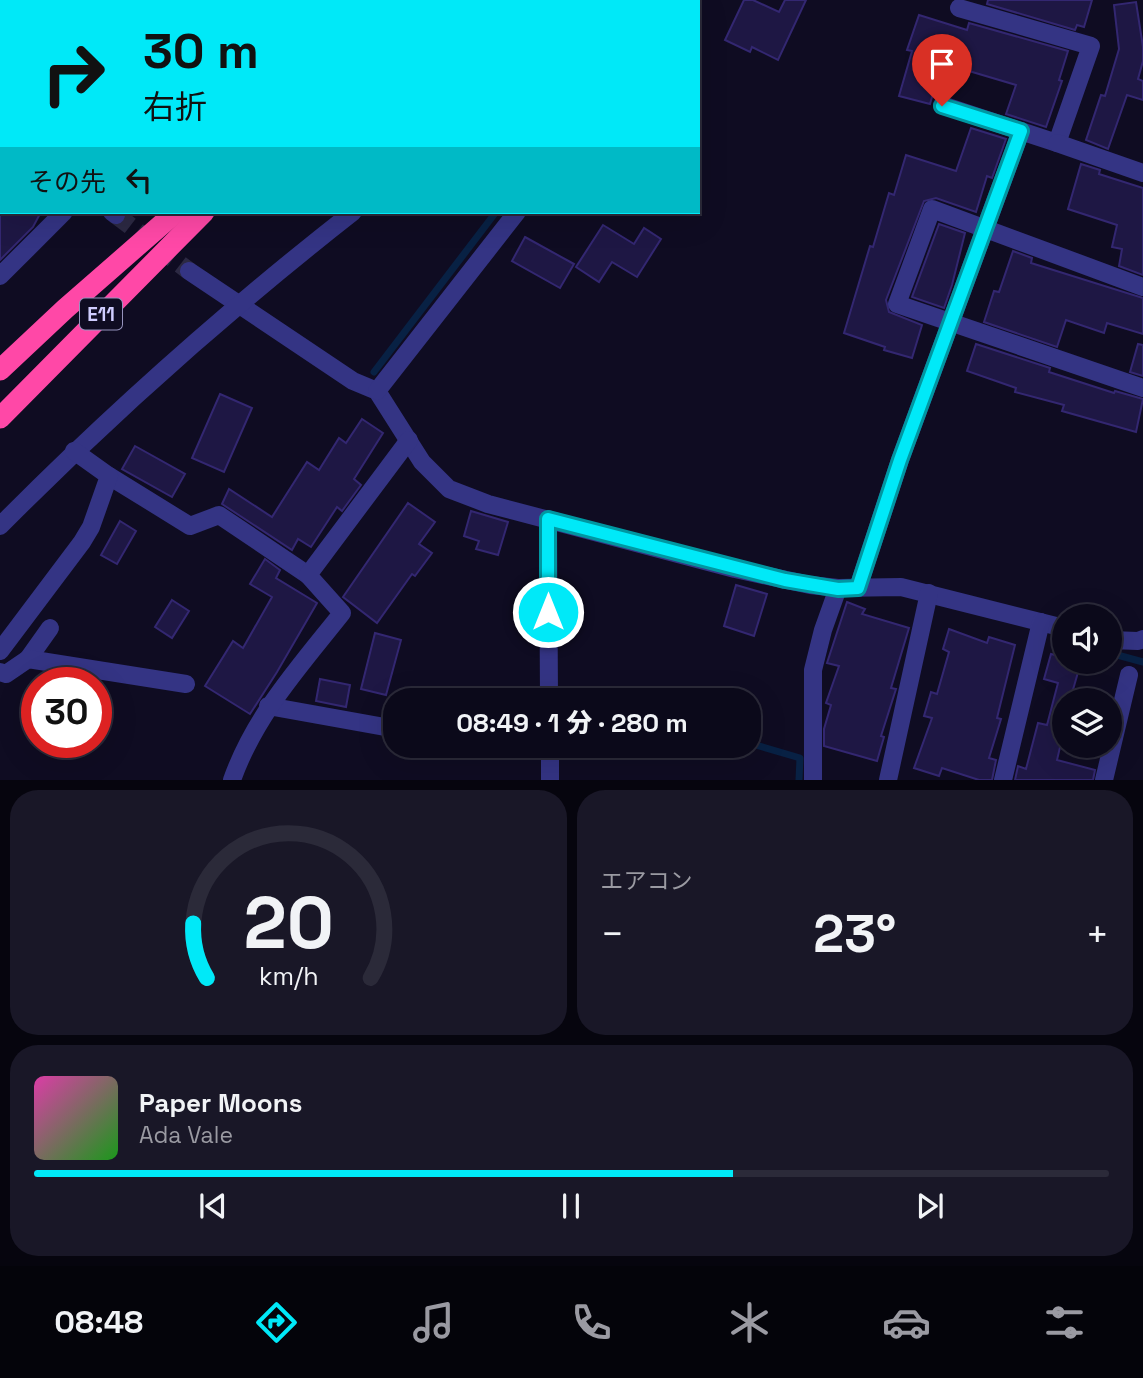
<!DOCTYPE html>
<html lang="ja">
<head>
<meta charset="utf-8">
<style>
	body { margin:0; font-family:"Space Grotesk","Noto Sans JP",sans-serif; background:#191727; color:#f1f3f6; height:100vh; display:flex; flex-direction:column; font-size:26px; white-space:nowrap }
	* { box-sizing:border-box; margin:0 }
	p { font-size:23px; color:#9a9aa2 }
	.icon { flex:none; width:38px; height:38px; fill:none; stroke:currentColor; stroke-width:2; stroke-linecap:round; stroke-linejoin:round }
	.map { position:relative; height:780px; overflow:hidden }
	.sheet { display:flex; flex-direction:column; gap:10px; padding:10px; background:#06050e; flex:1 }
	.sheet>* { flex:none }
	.banner { position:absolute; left:0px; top:0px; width:700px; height:214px; box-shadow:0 7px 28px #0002,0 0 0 2px #2b2a39; background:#00e9f8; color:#111; overflow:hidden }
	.fabs { position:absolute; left:1052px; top:604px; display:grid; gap:14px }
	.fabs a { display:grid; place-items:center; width:70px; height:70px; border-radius:50%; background:#0b091a; box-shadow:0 7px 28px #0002,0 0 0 2px #2b2a39; font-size:35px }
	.speed { position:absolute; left:21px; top:667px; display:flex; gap:14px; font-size:35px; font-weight:700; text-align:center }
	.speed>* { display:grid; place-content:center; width:91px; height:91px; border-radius:50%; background:#0b091a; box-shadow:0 7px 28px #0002,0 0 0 2px #2b2a39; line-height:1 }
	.speed .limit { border:10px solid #d22; background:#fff; color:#111 }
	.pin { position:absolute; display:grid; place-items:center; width:60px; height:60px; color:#fff; margin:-72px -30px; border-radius:50% 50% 50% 0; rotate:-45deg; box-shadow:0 0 7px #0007 }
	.pin .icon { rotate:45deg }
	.me { position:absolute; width:77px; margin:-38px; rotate:0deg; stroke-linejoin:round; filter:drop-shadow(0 0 5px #0008) }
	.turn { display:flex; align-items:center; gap:24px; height:147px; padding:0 28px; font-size:32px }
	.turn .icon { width:91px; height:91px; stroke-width:2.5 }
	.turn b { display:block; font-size:49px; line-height:60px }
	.then { display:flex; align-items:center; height:66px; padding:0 28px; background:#0003; gap:14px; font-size:26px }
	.big { font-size:52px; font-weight:800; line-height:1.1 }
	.sheet .card { flex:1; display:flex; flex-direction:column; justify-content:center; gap:10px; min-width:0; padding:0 24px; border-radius:28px; background:#191727 }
	.sheet .dial { align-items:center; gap:0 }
	.dial svg { height:182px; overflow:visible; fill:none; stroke:#2b2a39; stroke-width:7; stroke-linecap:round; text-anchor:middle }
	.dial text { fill:#f1f3f6; stroke:none }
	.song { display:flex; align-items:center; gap:21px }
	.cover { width:84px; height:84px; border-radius:10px; background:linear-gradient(135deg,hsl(320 70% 55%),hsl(120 70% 35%)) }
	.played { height:7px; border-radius:4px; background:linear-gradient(90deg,#00e9f8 65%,#2b2a39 65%) }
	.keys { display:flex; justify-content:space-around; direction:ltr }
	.heat { display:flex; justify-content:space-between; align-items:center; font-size:38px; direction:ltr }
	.sheet .tiles { flex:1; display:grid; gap:10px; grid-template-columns:1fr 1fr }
	.card:last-child { grid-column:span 2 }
	.trip { position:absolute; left:383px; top:688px; width:378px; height:70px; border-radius:28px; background:#0b091a; box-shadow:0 7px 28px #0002,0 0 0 2px #2b2a39; font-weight:800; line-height:70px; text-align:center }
	.dock { display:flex; height:112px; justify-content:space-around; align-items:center; background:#04040a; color:#9a9aa2 }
	.dock .icon { width:49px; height:49px }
	.dock .current { color:#00e9f8 }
	.dock b { font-size:32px; color:#f1f3f6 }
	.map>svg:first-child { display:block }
</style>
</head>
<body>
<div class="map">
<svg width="1143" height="780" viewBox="0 0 1143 780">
	<rect width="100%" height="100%" fill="#0f0c22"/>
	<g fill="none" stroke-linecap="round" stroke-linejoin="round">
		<g stroke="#082144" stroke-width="7">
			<polyline points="374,372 496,212"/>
			<polyline points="1062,640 1064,641"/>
			<polyline points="1110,653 1143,662"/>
			<polyline points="566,697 580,700"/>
			<polyline points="749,743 800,758 799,780"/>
		</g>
	</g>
	<g fill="#1e1744" stroke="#332771" stroke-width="2">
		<polygon points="744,0 753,0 779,12 785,0 806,0 778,60 752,47 750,52 725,40"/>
		<polygon points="988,0 1092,0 1084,27 1077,25 1075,30 987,4"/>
		<polygon points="1136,2 1143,47 1143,61 1138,79 1143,81 1143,100 1127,95 1108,149 1086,140 1101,95 1105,96 1119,49 1114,5"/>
		<polygon points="919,15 967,30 969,23 1068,51 1059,80 1062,81 1046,127 1006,114 1016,85 942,63 930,104 899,96 912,51 907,50"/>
		<polygon points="971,128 1006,139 992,178 987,176 976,212 936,198 924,201 886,300 889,312 922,325 912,358 884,350 885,347 844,333 870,246 873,247 889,193 894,195 906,155 956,171"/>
		<polygon points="1081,164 1100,170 1099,174 1143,188 1143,275 1119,266 1122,249 1112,247 1117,225 1068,209"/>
		<polygon points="0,212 41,212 33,227 0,260"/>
		<polygon points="939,224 965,233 952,285 944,308 912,297"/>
		<polygon points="603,225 634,244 644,228 661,239 637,277 612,262 599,282 576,267"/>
		<polygon points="525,237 574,264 560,288 512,261"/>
		<polygon points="1013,251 1032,258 1031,263 1143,298 1143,334 1107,323 1104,333 1066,320 1057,347 984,322 994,291 999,292"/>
		<polygon points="976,344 1050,368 1049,372 1114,393 1115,391 1143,399 1136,432 1062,411 1064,405 1015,392 1016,388 967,371"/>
		<polygon points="1138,344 1143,345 1143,376 1130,372"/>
		<polygon points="220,394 252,408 224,472 192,458"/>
		<polygon points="362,419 383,433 354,479 361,485 342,511 337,507 311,547 298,539 292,550 222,504 229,489 272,517 307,462 319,470 339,438 346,443"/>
		<polygon points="135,446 185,474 172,497 122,469"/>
		<polygon points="408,503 435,522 419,544 432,553 415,576 412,574 377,623 343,597"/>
		<polygon points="471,511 508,522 498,555 476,549 479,541 464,536"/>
		<polygon points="120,521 136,531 117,564 101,555"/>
		<polygon points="265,559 280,570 276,578 317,603 277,672 250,714 205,686 233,641 243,648 272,597 250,584"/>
		<polygon points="736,585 767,594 754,636 724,626"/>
		<polygon points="172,600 189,611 172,638 155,627"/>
		<polygon points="847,602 865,609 862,614 909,628 891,688 896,689 881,736 884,737 877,761 824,746 824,729 831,705 826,703 839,666 827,663"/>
		<polygon points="949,629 987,643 989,637 1015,645 997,718 1001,719 989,758 996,760 992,780 979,780 942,768 939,776 914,768 932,718 924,716 931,692 937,694 949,652 943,649"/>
		<polygon points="375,633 401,640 386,695 361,689"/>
		<polygon points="1051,654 1064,657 1064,662 1081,662 1070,700 1064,700 1064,730 1057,760 1095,770 1093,780 1015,780 1018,766 1026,769 1038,723 1047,725 1058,683 1044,679"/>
		<polygon points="320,679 350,685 346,707 316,701"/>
	</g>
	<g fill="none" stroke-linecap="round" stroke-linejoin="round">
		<polyline stroke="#2c2943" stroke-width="18" stroke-dasharray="18 9" stroke-linecap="butt" points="116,215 189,271"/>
		<g stroke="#343484" stroke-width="18">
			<polyline points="178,2 178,0"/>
			<polyline points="304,2 306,0"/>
			<polyline points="660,2 661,0"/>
			<polyline points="942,105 1057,143 1091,46 959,8"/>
			<polyline points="0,132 2,133"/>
			<polyline points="1057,143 1143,173"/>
			<polyline points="0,156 2,154"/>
			<polyline points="112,212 116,215"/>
			<polyline points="189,271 353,381 377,391 422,462 449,489 488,504 735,569 810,585 838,588 901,587 1064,628"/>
			<polyline points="0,276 64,212"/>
			<polyline points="1143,287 932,209 897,304 1143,388"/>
			<polyline points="377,391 517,212"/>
			<polyline points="109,476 190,526 219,515 308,575"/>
			<polyline points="548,519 549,700"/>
			<path d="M0,526C111,414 229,309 353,212"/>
			<polyline points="858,588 900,460 1021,131"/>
			<polyline points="1110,640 1138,641 1143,639"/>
			<polyline points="0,651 82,542 91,527 109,476 74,451"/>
			<polyline points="28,659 50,628"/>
			<polyline points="0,672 6,674 28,659 186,684"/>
			<polyline points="268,706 396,729"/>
			<polyline points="550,746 550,780"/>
			<path d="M232,780C255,715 300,666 342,613L308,575L409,440"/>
			<polyline points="813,780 813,670 823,630 838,588"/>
			<polyline points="888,780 929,593"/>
			<polyline points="1003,780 1041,622"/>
			<polyline points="1104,780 1129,675"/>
		</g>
		<g stroke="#ff48a7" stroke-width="21">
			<polyline points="438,2 440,0"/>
			<polyline points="0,370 65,309 176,212"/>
			<polyline points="0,418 204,212"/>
		</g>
	</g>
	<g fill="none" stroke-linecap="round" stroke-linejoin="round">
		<g stroke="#0097a1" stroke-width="18">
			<polyline id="route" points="548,612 548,519 785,580 838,589 858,588 900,460 1021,131 942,106"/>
		</g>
		<use href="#route" stroke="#00e9f8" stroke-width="12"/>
	</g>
	<g text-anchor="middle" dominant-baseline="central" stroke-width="7" stroke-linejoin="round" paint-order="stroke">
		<rect fill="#0f0c22" stroke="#9693bd" stroke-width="2" x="80" y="298.5" width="42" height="31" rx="5"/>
		<g font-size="19" font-weight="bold" fill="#d0cdff">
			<text x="101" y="314">E11</text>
		</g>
	</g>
</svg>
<div class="fabs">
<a><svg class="icon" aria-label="sound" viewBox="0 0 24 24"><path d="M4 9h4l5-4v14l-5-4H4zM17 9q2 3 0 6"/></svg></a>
<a><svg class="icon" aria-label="layers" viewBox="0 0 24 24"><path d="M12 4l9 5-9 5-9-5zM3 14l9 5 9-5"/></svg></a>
</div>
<div class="speed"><div class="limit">30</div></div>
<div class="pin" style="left:942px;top:106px;background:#d93025"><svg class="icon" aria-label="arrive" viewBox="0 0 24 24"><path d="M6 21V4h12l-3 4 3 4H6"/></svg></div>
<svg class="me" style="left:548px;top:612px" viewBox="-20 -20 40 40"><circle r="17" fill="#00e9f8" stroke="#fff" stroke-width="3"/><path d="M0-11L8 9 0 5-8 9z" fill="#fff"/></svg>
<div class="trip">08:49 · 1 分 · 280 m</div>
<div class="banner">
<div class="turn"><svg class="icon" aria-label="right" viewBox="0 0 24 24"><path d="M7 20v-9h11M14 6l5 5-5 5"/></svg><div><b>30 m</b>右折</div></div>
<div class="then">その先<svg class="icon" aria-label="left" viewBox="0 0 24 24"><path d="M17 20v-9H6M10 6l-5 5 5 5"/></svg></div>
</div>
</div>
<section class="sheet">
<div class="tiles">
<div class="card dial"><svg viewBox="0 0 100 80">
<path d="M14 69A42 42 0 1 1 86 69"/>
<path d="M14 69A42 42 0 0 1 8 45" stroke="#00e9f8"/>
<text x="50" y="56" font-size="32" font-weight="700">20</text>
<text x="50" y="72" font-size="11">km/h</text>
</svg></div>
<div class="card"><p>エアコン</p>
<div class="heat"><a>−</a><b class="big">23°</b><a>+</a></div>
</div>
<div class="card">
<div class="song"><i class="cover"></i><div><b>Paper Moons</b><p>Ada Vale</p></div></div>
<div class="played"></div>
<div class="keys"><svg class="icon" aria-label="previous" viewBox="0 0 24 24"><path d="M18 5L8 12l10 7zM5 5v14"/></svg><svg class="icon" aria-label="pause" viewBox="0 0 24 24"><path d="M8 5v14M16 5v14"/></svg><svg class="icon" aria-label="next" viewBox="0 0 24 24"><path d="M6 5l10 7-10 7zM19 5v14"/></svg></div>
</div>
</div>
</section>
<nav class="dock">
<b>08:48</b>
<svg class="icon current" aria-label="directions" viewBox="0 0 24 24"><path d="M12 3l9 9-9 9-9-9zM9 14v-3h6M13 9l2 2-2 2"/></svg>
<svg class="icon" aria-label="music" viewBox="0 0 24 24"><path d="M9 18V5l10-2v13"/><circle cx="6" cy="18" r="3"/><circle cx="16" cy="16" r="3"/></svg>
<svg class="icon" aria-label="phone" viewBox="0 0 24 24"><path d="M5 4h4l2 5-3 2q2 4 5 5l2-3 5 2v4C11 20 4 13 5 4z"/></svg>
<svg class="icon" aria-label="climate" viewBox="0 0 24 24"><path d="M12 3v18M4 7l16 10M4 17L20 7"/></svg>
<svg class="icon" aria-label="car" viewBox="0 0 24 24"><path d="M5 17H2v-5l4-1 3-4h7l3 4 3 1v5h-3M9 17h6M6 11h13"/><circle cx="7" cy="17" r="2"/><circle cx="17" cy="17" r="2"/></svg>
<svg class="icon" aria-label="filters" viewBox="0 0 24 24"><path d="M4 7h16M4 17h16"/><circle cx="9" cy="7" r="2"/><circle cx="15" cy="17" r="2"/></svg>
</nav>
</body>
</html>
